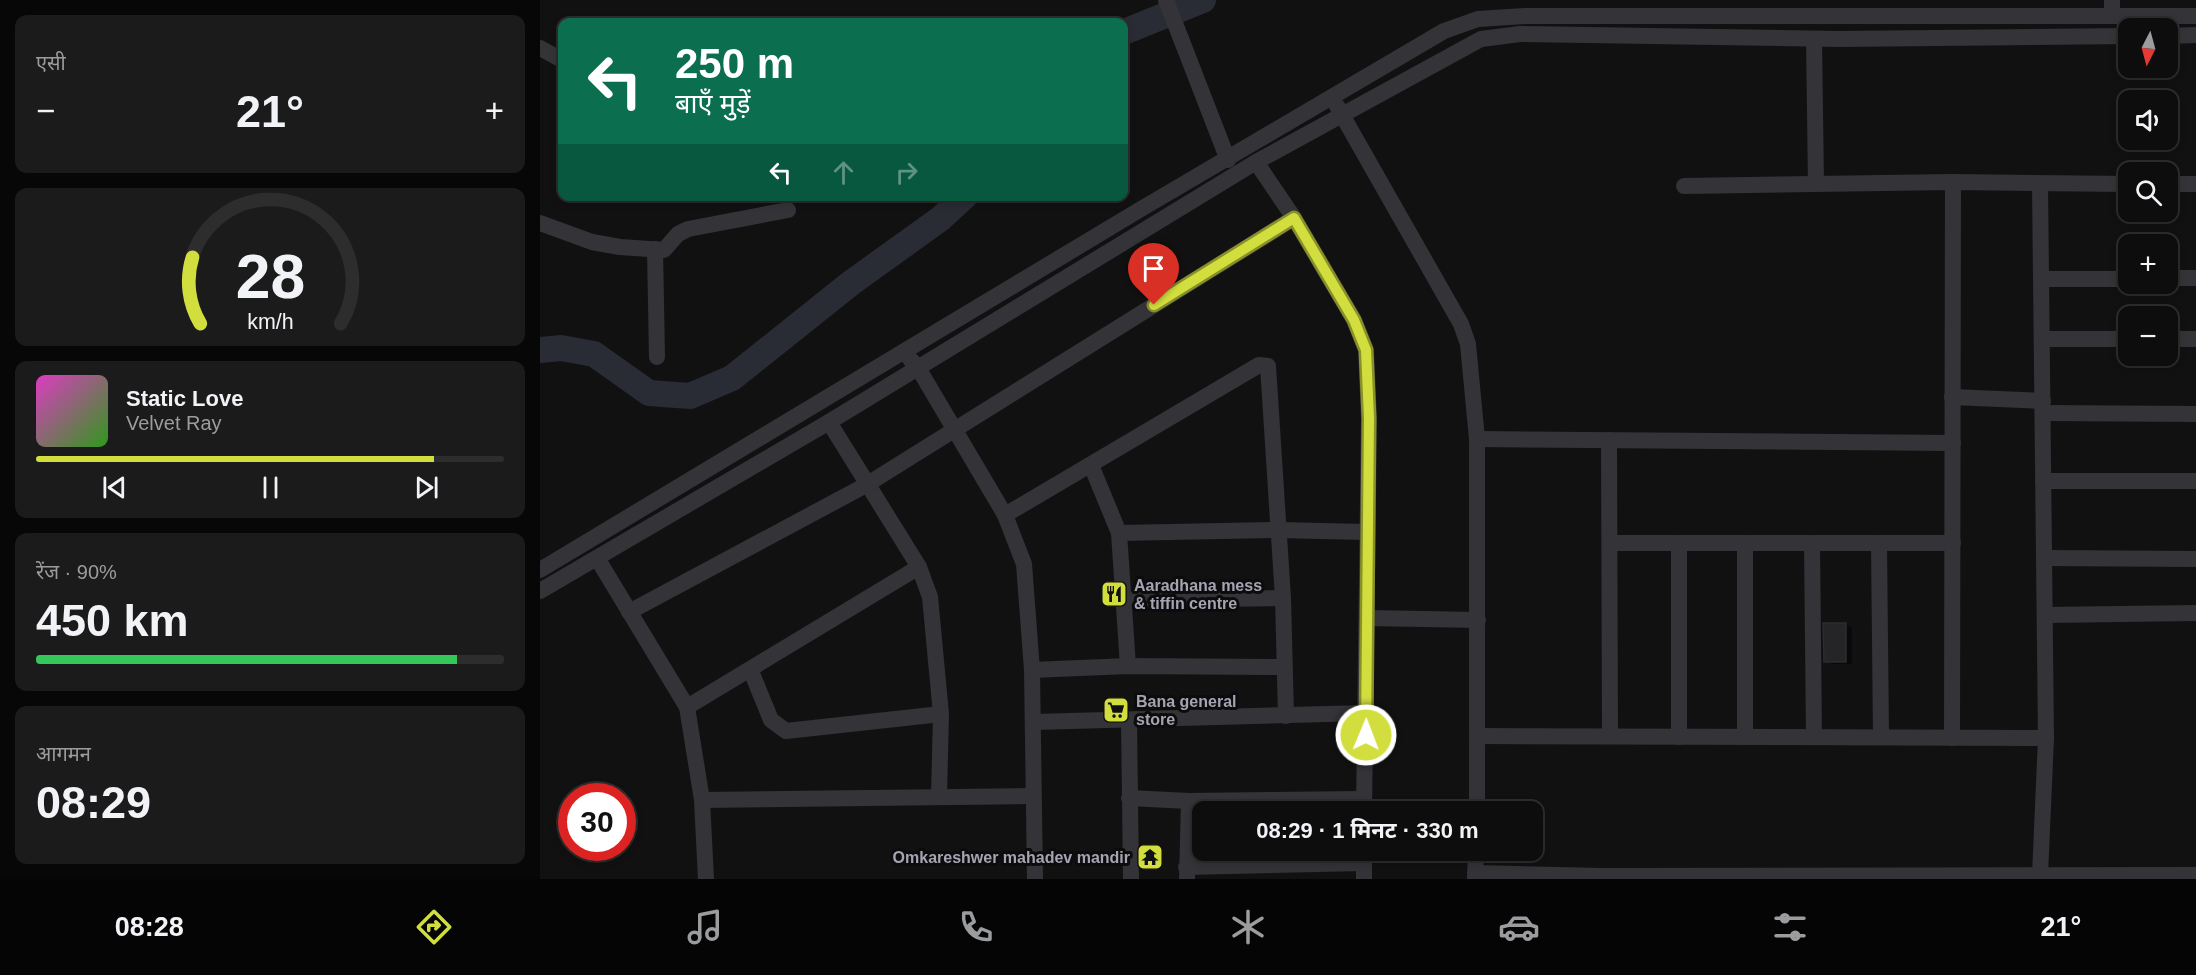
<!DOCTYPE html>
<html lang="hi">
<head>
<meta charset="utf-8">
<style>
	body { margin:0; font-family:Helvetica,"Noto Sans Devanagari",sans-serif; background:#1c1b1c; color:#f1f3f6; height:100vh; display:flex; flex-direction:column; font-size:22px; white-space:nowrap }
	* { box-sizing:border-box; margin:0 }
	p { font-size:20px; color:#9b9c9e }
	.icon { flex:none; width:33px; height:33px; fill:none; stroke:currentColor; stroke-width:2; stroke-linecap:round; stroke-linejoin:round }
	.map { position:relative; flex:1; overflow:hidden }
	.side { display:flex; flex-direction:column; gap:15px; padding:15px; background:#080708; width:540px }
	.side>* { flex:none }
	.hud { position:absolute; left:18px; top:18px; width:570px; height:183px; border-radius:12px; box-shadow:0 3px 9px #0003,0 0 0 2px #2e2d2e; background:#0b6e4f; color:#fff; overflow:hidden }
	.needle { width:39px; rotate:186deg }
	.controls { position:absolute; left:1578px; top:18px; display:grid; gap:12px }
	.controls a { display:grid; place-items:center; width:60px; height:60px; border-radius:12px; background:#0e0d0e; box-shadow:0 3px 9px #0003,0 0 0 2px #2e2d2e; font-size:30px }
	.speed { position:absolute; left:18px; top:783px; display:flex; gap:12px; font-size:30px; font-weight:700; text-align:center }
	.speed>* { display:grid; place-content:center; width:78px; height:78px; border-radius:50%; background:#0e0d0e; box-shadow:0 3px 9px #0003,0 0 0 2px #2e2d2e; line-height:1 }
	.speed .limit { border:9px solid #d22; background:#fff; color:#111 }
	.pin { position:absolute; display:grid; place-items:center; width:51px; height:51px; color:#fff; margin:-62px -26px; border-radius:50% 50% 50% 0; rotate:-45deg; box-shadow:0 0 6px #0007 }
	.pin .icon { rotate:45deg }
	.me { position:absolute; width:66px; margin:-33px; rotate:1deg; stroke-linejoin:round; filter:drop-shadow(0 0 4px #0008) }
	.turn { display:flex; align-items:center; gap:21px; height:126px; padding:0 18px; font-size:27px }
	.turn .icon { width:78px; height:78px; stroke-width:2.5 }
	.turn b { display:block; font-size:42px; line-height:51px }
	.lanes { display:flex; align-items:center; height:57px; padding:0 18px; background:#0003; justify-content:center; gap:30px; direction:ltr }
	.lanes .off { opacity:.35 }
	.big { font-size:45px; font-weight:700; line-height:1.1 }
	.side .tile { flex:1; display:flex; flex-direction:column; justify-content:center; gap:9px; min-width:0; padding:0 21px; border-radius:12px; background:#1c1b1c }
	.side .dial { align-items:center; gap:0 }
	.dial svg { height:156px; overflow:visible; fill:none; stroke:#2e2d2e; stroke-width:7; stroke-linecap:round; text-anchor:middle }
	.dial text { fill:#f1f3f6; stroke:none }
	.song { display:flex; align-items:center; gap:18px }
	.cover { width:72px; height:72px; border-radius:9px; background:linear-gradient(135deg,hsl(310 70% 55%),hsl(110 70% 35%)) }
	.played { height:6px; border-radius:3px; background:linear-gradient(90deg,#d2de3e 85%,#2e2d2e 85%) }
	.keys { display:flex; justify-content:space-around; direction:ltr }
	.heat { display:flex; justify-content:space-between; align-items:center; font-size:33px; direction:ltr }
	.charge { height:9px; border-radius:4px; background:linear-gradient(90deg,#34c759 90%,#2e2d2e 0) }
	.trip { position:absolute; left:652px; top:801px; width:351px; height:60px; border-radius:12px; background:#0e0d0e; box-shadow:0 3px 9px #0003,0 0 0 2px #2e2d2e; font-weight:700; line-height:60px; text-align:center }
	.menu { display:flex; height:96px; justify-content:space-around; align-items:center; background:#060506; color:#9b9c9e }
	.menu .icon { width:42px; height:42px }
	.menu .selected { color:#d2de3e }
	.menu b { font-size:27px; color:#f1f3f6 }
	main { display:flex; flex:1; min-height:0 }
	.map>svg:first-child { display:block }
</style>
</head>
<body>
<main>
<section class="side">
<div class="tile"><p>एसी</p>
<div class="heat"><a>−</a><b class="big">21°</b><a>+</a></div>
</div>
<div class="tile dial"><svg viewBox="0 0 100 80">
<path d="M14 69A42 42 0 1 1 86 69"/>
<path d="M14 69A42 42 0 0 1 10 35" stroke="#d2de3e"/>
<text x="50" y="56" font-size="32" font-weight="700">28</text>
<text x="50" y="72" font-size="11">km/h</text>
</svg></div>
<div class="tile">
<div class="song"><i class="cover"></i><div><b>Static Love</b><p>Velvet Ray</p></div></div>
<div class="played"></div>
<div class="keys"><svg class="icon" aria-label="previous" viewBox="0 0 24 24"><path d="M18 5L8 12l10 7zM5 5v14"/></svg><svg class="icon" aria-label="pause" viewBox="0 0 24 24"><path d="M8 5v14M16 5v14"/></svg><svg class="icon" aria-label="next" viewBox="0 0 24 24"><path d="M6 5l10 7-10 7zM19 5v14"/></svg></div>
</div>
<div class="tile"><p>रेंज · 90%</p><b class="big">450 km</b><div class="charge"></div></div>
<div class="tile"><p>आगमन</p><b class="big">08:29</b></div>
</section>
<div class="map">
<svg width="1656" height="879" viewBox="0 0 1656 879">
	<rect width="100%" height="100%" fill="#121112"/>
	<polygon fill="#0007" points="1305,624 1312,628 1312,664 1292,664 1285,661"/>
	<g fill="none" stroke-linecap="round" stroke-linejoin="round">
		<g stroke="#292b35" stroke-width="26">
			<polyline points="584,32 663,0"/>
			<polyline points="0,350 21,348 54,354 109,393 150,396 192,378 311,283 400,219 425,196"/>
		</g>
	</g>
	<polygon fill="#252426" stroke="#2c2b2e" stroke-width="1.5" points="1283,623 1306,623 1306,662 1284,662"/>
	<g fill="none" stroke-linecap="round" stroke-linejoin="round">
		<g stroke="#343337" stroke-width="16">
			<polyline points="626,0 688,160"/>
			<polyline points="1572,0 1572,16"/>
			<polyline points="1628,36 1656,35"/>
			<polyline points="1274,39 1276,184"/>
			<polyline points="0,48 22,60"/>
			<polyline points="797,106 921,324 928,344 937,439 937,812"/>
			<polyline points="716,162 754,218 814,320 826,350 829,419 824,812"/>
			<polyline points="1628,184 1656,184"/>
			<polyline points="1144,186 1413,182 1588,184"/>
			<polyline points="0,223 52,242 80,247 124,250 138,234 148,229 248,210"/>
			<polyline points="115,249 117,357"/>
			<polyline points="1628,278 1656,278"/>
			<polyline points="1502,279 1588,279"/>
			<polyline points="1503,339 1588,339"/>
			<polyline points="1628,339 1656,339"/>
			<polyline points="370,359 377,366 465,515 484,564 492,670 495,879"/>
			<polyline points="1412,397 1503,401"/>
			<polyline points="1504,413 1656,414"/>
			<polyline points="289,422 379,567 390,597 401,714 399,796"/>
			<polyline points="937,439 1413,443"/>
			<polyline points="1069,440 1070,736"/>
			<polyline points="551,465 579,533 588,666"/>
			<polyline points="1503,481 1656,481"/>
			<polyline points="465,515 719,365 728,366 743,598 746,716"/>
			<polyline points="579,533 738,530 826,532"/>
			<polyline points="1070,543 1413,543"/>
			<polyline points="1139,543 1139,737"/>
			<polyline points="1205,543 1205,737"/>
			<polyline points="1272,543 1274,737"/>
			<polyline points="1339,543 1341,737"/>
			<polyline points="57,558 147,707 162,800 166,879"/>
			<polyline points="1504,558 1656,559"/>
			<polyline points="0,570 601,209 904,31 938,19 985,16 1656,16"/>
			<polyline points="0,591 289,422 716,162 941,39 980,34 1299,39 1588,36"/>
			<polyline points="584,600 743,598"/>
			<polyline points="89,612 326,485 754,218"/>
			<polyline points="1505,615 1656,613"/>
			<polyline points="827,618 938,620"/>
			<polyline points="492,670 588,666 743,667"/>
			<polyline points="211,671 231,720 246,731 401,714"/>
			<polyline points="147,707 379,567"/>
			<polyline points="589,720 591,879"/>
			<polyline points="493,722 826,713"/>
			<polyline points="938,736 1506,738"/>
			<polyline points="1412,738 1413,182"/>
			<polyline points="589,798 649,801 824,799"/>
			<polyline points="162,800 493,796"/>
			<polyline points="824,850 824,879"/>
			<polyline points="646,867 823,863"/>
			<polyline points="935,873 1061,876 1656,875"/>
			<polyline points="1500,875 1506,738 1500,185"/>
			<polyline points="647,879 649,801"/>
			<polyline points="935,879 936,850"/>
		</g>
	</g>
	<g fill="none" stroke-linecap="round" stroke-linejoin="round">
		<g stroke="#889028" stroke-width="15">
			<polyline id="route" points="614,305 754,218 814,320 826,350 829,418 826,735"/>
		</g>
		<use href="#route" stroke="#d2de3e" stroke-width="10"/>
	</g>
	<defs>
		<g id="restaurant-square" transform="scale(1.35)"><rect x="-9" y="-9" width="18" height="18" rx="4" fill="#d2de3e" stroke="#0d0c0d"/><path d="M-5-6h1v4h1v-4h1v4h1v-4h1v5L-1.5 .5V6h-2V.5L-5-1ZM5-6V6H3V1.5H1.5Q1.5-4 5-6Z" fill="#111"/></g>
		<g id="supermarket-square" transform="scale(1.35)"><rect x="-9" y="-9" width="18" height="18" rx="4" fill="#d2de3e" stroke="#0d0c0d"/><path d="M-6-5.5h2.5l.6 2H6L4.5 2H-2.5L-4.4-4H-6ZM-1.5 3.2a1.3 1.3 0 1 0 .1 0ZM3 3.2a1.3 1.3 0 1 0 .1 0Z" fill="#111"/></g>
		<g id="temple-square" transform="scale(1.35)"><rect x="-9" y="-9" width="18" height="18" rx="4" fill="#d2de3e" stroke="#0d0c0d"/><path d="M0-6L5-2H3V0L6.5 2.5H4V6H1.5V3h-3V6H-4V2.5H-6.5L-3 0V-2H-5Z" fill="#111"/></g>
	</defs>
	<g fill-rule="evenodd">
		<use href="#restaurant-square" x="574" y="594"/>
		<use href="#supermarket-square" x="576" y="710"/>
		<use href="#temple-square" x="610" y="857"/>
	</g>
	<g text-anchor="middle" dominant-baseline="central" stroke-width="6" stroke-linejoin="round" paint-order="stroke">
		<g font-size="16" font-weight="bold" fill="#a5a4b2" stroke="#0d0c0d" text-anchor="start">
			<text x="594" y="585">Aaradhana mess<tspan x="594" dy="18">&amp; tiffin centre</tspan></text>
			<text x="596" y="701">Bana general<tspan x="596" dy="18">store</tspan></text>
			<text x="590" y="857" text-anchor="end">Omkareshwer mahadev mandir</text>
		</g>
	</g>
</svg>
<div class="controls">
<a><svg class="needle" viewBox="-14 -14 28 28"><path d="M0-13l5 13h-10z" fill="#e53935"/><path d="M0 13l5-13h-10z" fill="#9b9c9e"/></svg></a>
<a><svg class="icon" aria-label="sound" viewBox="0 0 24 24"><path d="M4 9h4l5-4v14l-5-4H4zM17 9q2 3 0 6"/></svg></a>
<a><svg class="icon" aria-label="search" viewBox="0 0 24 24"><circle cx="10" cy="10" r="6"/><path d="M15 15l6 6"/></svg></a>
<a>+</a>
<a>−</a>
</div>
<div class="speed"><div class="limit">30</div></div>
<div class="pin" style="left:614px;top:305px;background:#d93025"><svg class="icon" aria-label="arrive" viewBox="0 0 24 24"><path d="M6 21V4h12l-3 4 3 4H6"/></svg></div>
<svg class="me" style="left:826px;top:735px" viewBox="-20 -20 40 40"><circle r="17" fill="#d2de3e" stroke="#fff" stroke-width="3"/><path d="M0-11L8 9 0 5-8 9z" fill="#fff"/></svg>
<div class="trip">08:29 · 1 मिनट · 330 m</div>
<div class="hud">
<div class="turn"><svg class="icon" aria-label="left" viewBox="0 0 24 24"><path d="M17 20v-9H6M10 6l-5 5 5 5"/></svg><div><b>250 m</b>बाएँ मुड़ें</div></div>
<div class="lanes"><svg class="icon" aria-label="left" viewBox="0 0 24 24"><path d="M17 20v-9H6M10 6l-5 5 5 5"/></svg><svg class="icon off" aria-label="ahead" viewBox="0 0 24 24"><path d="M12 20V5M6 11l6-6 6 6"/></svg><svg class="icon off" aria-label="right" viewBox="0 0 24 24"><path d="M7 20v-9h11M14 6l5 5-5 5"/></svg></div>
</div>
</div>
</main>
<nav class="menu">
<b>08:28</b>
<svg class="icon selected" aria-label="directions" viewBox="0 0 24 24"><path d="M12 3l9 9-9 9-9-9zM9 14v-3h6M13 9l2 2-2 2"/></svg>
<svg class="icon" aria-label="music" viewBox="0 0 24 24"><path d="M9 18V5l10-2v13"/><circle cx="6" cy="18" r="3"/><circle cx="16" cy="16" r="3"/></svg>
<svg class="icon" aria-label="phone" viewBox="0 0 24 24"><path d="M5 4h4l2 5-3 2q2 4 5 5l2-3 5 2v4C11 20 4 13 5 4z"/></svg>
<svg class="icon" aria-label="climate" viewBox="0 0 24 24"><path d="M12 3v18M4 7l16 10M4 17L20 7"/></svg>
<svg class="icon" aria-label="car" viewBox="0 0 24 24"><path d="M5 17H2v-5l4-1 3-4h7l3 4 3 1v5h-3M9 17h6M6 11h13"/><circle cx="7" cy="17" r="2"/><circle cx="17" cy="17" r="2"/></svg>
<svg class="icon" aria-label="filters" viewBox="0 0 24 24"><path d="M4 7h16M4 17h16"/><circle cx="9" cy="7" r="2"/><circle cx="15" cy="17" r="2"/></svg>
<b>21°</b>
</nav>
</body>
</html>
